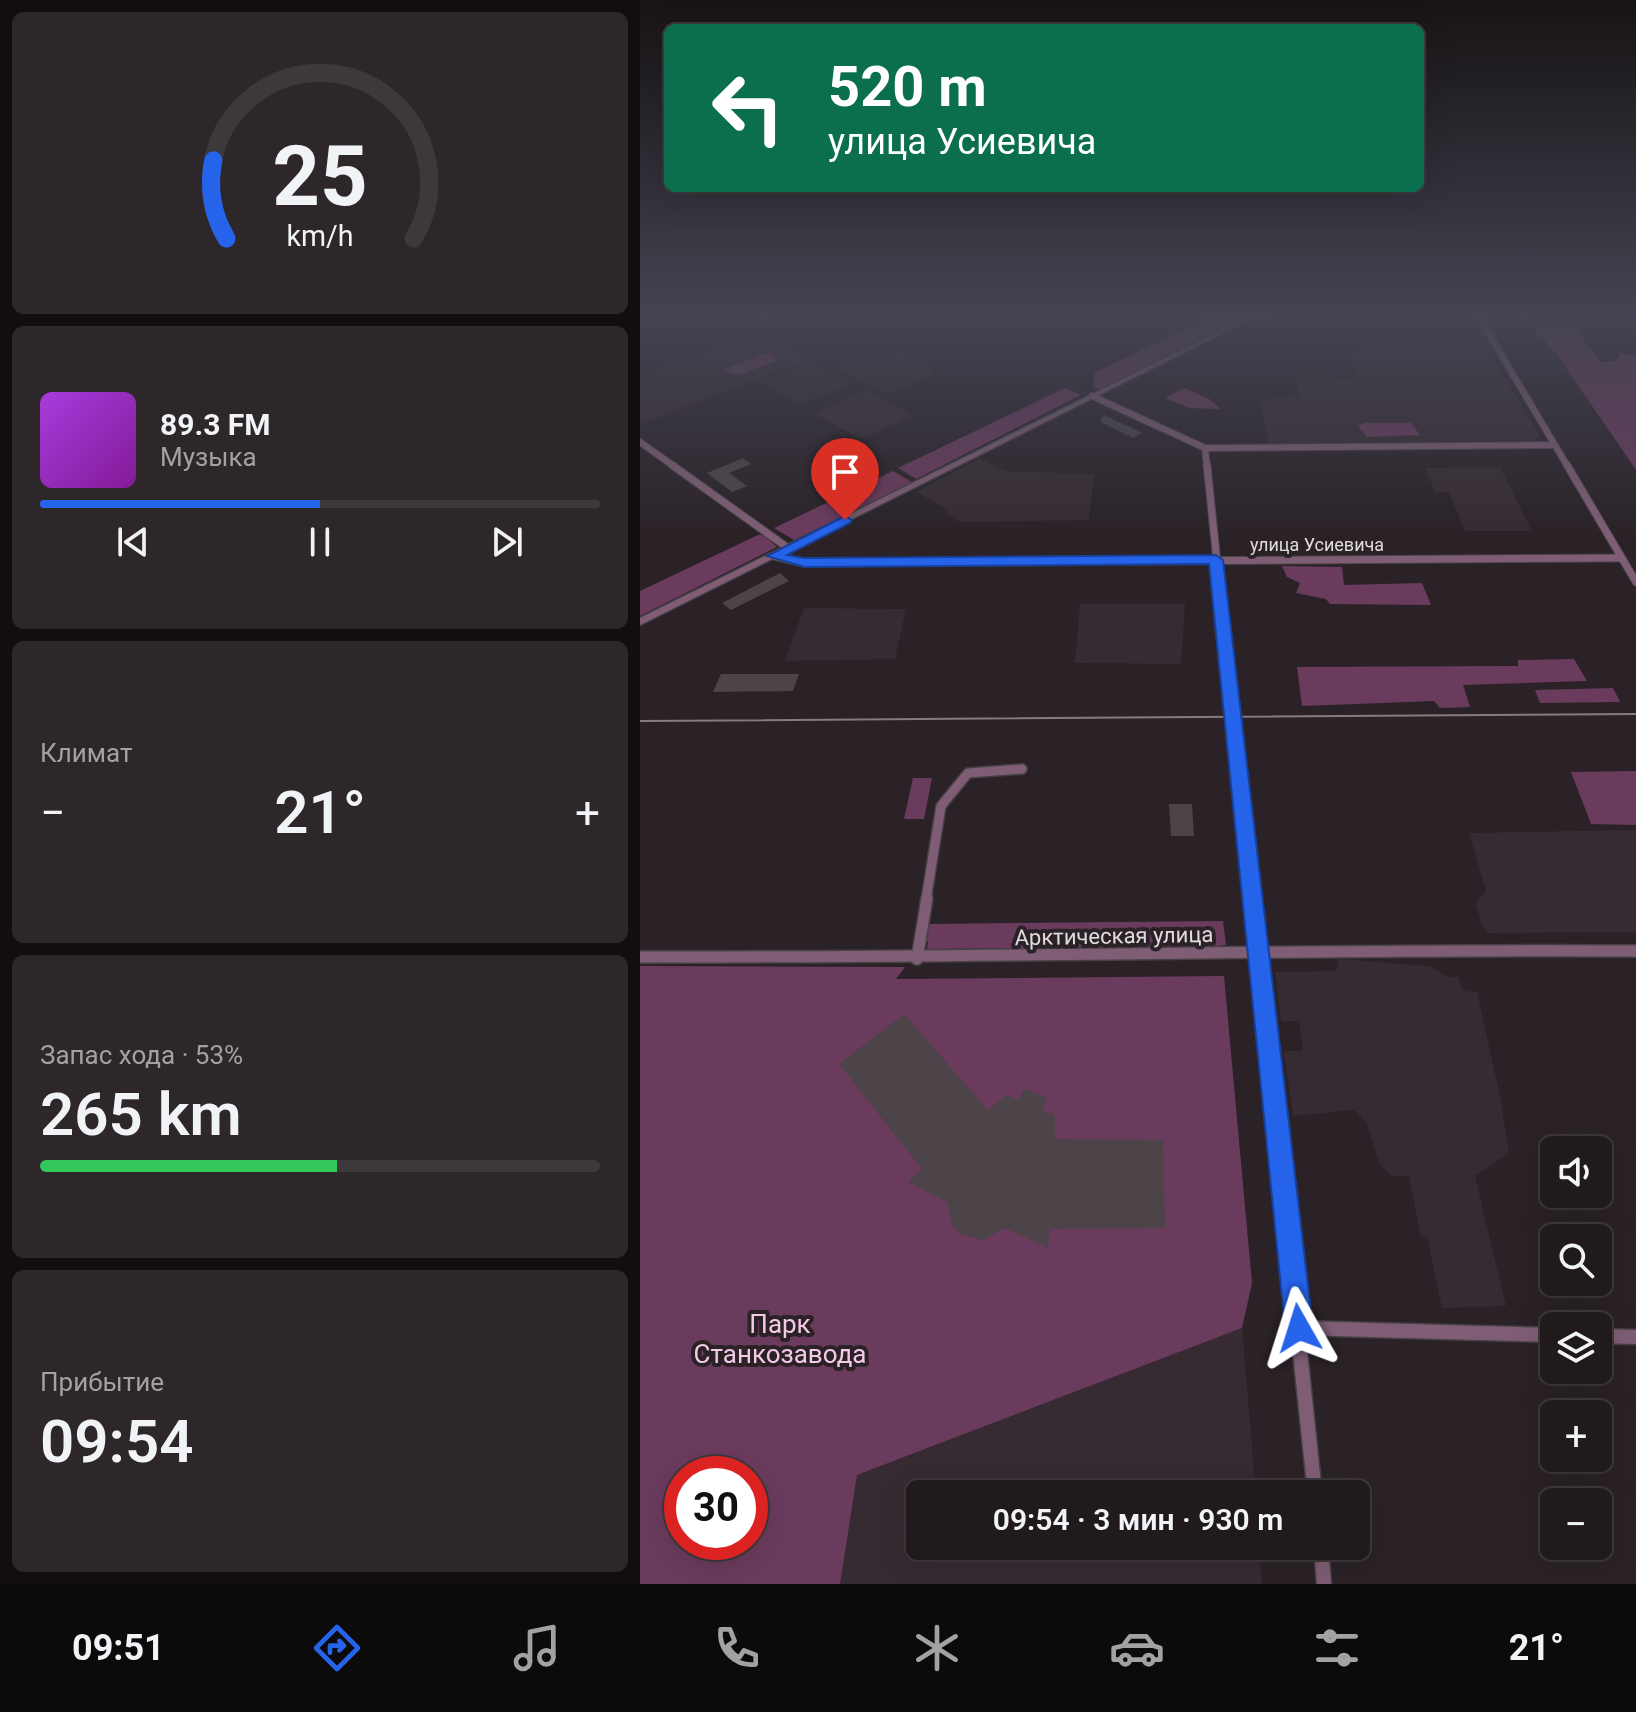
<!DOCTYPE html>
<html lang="ru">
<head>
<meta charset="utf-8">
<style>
	body { margin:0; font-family:Roboto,sans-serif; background:#2d272a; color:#f1f3f6; height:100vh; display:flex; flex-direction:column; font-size:30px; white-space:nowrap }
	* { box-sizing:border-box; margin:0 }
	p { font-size:26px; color:#a2a1a4 }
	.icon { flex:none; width:44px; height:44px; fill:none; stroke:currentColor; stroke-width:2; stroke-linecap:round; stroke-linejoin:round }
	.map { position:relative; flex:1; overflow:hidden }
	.details { display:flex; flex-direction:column; gap:12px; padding:12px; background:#120e10; width:640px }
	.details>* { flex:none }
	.banner { position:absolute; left:24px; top:24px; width:760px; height:168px; border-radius:12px; box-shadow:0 8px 32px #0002,0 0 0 2px #3d383b; background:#0b6e4f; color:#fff; overflow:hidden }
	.tools { position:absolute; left:900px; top:1136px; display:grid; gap:16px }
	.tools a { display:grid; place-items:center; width:72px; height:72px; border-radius:12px; background:#201a1d; box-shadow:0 8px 32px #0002,0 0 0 2px #3d383b; font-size:40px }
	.speed { position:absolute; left:24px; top:1456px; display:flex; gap:16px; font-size:40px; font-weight:700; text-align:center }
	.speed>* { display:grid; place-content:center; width:104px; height:104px; border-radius:50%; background:#201a1d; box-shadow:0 8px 32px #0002,0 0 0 2px #3d383b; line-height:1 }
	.speed .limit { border:12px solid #d22; background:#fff; color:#111 }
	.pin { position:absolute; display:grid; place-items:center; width:68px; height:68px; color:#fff; margin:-82px -34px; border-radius:50% 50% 50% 0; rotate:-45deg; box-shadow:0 0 8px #0007 }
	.pin .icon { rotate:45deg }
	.me { position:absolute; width:88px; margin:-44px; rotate:354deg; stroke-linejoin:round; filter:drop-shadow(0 0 6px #0008) }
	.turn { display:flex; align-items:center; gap:28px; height:168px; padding:0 32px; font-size:36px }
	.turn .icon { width:104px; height:104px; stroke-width:2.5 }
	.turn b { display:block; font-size:56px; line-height:68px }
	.big { font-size:60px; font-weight:600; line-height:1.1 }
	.details .card { flex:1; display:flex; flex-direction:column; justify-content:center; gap:12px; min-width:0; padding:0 28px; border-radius:12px; background:#2d272a }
	.details .dial { align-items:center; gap:0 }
	.dial svg { height:208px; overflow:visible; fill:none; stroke:#3d383b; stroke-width:7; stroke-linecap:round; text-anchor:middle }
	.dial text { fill:#f1f3f6; stroke:none }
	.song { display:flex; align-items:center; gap:24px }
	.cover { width:96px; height:96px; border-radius:12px; background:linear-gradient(135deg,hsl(280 70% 55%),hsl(290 70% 35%)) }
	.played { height:8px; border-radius:4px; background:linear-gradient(90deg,#2563eb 50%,#3d383b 50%) }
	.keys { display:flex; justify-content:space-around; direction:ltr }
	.heat { display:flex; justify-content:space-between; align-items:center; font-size:44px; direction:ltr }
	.charge { height:12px; border-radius:6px; background:linear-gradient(90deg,#34c759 53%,#3d383b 0) }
	.trip { position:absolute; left:266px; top:1480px; width:464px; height:80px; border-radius:12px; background:#201a1d; box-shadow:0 8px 32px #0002,0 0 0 2px #3d383b; font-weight:600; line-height:80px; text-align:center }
	.dock { display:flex; height:128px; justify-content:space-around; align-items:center; background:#0d0a0c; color:#a2a1a4 }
	.dock .icon { width:56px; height:56px }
	.dock .selected { color:#2563eb }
	.dock b { font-size:36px; color:#f1f3f6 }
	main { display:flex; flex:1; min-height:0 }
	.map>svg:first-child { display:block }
</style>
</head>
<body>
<main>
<section class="details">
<div class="card dial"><svg viewBox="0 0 100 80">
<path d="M14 69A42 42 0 1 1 86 69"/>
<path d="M14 69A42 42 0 0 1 9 39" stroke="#2563eb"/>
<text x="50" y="56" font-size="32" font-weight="700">25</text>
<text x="50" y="72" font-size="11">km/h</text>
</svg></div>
<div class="card">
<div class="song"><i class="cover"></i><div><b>89.3 FM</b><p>Музыка</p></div></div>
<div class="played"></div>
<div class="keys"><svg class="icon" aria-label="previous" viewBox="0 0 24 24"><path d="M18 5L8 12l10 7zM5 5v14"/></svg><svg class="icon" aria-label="pause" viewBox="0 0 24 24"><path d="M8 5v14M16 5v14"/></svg><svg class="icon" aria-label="next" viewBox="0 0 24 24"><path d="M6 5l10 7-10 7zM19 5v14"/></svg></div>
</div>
<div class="card"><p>Климат</p>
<div class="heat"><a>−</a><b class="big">21°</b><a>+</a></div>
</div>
<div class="card"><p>Запас хода · 53%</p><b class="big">265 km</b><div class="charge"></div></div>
<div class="card"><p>Прибытие</p><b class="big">09:54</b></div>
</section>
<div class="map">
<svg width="996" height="1584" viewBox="0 0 996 1584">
	<rect width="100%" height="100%" fill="#2a2227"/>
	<g fill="#362b32">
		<polygon points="792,336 794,340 816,339 815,336 841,339 900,436 893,441 629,444 619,399 660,396 655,374 688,373 693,374 696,381 719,381 709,355 739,337"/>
		<polygon points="94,341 140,343 171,359 0,424 0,375"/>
		<polygon points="258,350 295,369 291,372 296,374 254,392 246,393 196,367 242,351 249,354"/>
		<polygon points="172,361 213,383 159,405 120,381"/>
		<polygon points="226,390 273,416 220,439 174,413"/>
		<polygon points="339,459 366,471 454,474 449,520 320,522 305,513 308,510 276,492"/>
		<polygon points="860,467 892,531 825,531 809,492 795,492 785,468"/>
		<polygon points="440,604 545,604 541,664 435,663"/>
		<polygon points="164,608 266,609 255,659 145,661"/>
		<polygon points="996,830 996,932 848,933 842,925 836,903 846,891 829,833"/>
		<polygon points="699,959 790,966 808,977 818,976 823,991 837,992 860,1096 869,1153 835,1176 866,1306 802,1308 787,1237 781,1237 769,1176 752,1176 739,1163 727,1123 714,1110 653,1116 644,1051 663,1051 659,1021 641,1021 635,972 696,971"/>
		<polygon points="602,1328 616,1494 280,1494 280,1546 619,1546 622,1584 192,1584 207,1479"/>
	</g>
	<g fill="#6b3b5d" fill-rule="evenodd">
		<polygon points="575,314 610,314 459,389 453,387 455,373"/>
		<polygon points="932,324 961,362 977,361 980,354 996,354 996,470 916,353 890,325"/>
		<polygon points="130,352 138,360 99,375 82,370"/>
		<polygon points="425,388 441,395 276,479 258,468"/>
		<polygon points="545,388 569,399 581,409 549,408 525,398"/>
		<polygon points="724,423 771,423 780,435 727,437 718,426"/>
		<polygon points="253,471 272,482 154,540 134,528"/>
		<polygon points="118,535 124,535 137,547 0,616 0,591"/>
		<polygon points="642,566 702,567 704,585 782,583 791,605 690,604 686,599 656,593 660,583 647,577"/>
		<polygon points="934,659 947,681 823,685 830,707 800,708 794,701 662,706 657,667 878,666 878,660"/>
		<polygon points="973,688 980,702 900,703 895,690"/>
		<polygon points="996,771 996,825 951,824 931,772"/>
		<polygon points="273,778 292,778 284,819 264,819"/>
		<polygon points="583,921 586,945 567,947 287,949 288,942 283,940 290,924"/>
		<path d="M0,966L265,967L256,979L584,976L612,1283L602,1328L217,1475L200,1584H0ZM42,1474H110V1542H42Z"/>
	</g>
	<g fill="#4c4449">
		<polygon points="464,415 490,427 502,433 493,438 460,422"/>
		<polygon points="103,458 111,464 89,473 107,486 92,492 67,473"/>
		<polygon points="140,573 149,581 91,610 82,603"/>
		<polygon points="81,674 159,674 153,691 73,692"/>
		<polygon points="529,804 552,804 554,836 531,836"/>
		<polygon points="264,1014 348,1110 367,1095 379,1100 384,1089 408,1098 402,1110 415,1115 415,1139 523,1140 525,1228 410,1229 408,1248 365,1228 343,1240 320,1234 312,1225 307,1202 268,1182 282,1169 199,1064"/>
	</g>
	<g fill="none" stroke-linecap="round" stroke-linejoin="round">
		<g stroke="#474044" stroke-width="8">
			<g id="minor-far4">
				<polyline points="837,314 928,467"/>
				<polyline points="452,396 565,448 914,445"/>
				<polyline points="0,442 35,467"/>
				<polyline points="565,448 567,467"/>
			</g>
		</g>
		<g stroke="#474044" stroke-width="9">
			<g id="minor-far3">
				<polyline points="32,465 148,548"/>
				<polyline points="567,465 587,659"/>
				<polyline points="927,465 996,582"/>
				<polyline points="134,556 164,563 981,558"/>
			</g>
		</g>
		<g stroke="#474044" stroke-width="12">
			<g id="minor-far2">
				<polyline points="587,657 613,900"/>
				<polyline points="286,900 301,806 328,773 382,769"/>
			</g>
		</g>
		<g stroke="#474044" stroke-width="14">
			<g id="minor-far1">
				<polyline points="612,898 644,1203"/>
				<path d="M0,957C332,958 664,949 996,951"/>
				<polyline points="277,959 287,898"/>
			</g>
		</g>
		<g stroke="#474044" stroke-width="17">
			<g id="minor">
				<polyline points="644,1201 675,1494"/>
				<polyline points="659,1328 914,1335"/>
				<polyline points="958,1336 996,1337"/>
				<polyline points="681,1546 684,1584"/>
			</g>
		</g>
		<g stroke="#474044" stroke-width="3">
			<polygon id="tertiary" points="614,314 621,314 0,625 0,618"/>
		</g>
		<use href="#minor-far4" stroke="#7f5e75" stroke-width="6"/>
		<use href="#minor-far3" stroke="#7f5e75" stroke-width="7"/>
		<use href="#minor-far2" stroke="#7f5e75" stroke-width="9"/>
		<use href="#minor-far1" stroke="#7f5e75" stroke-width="11"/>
		<use href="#minor" stroke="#7f5e75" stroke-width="14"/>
		<use href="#tertiary" fill="#7f5e75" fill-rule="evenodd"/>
		<polyline stroke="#837c80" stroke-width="2" points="0,721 996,714"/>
	</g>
	<linearGradient id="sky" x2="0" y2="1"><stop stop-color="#171315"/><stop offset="0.59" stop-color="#444452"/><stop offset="1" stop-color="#444452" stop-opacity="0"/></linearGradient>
	<rect width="996" height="535" fill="url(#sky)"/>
	<polygon fill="#2563eb" stroke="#184099" stroke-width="2" points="205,516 212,520 210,523 147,555 164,558 576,555 583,560 673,1328 669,1338 659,1342 649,1338 645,1328 569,564 164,567 127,556"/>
	<g text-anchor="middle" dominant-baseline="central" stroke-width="8" stroke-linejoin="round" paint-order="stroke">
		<g font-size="18" fill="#e0dbde" stroke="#2a2227">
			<text x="677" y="544">улица Усиевича</text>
		</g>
		<g font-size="22" fill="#e0dbde" stroke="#2a2227">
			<text transform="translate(474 936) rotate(-1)">Арктическая улица</text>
		</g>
		<g font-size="26" fill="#f4c9e5" stroke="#2a2227">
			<text x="140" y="1324">Парк<tspan x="140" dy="30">Станкозавода</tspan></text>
		</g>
	</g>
</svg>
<div class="tools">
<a><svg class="icon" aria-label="sound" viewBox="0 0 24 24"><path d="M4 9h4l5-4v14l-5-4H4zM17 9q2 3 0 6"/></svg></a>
<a><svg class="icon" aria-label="search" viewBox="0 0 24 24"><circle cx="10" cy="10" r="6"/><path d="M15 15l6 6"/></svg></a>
<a><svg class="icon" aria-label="layers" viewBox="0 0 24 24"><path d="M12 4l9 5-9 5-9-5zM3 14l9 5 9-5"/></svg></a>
<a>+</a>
<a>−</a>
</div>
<div class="speed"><div class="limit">30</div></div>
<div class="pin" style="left:205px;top:520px;background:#d93025"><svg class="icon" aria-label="arrive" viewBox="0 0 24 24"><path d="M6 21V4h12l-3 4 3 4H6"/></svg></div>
<svg class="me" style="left:659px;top:1328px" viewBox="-20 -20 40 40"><path d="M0-17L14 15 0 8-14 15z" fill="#2563eb" stroke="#fff" stroke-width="4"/></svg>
<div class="trip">09:54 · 3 мин · 930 m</div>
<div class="banner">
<div class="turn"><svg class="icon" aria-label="left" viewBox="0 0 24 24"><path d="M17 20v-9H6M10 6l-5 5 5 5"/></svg><div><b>520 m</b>улица Усиевича</div></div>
</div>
</div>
</main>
<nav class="dock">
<b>09:51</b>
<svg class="icon selected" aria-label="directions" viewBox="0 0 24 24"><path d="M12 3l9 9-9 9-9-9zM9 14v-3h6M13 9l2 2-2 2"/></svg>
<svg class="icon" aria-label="music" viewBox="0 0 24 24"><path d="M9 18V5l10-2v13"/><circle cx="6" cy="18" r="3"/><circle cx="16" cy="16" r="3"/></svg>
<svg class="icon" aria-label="phone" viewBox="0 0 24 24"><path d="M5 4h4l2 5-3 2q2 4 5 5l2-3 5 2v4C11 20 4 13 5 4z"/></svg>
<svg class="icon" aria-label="climate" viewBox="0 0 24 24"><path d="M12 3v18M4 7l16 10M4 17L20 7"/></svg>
<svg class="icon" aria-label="car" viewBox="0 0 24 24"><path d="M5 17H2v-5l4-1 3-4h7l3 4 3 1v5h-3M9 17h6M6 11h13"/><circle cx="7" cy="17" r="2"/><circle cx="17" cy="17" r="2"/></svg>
<svg class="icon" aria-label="filters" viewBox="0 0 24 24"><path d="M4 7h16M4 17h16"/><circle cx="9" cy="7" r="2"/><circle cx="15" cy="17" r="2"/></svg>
<b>21°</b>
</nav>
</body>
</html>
